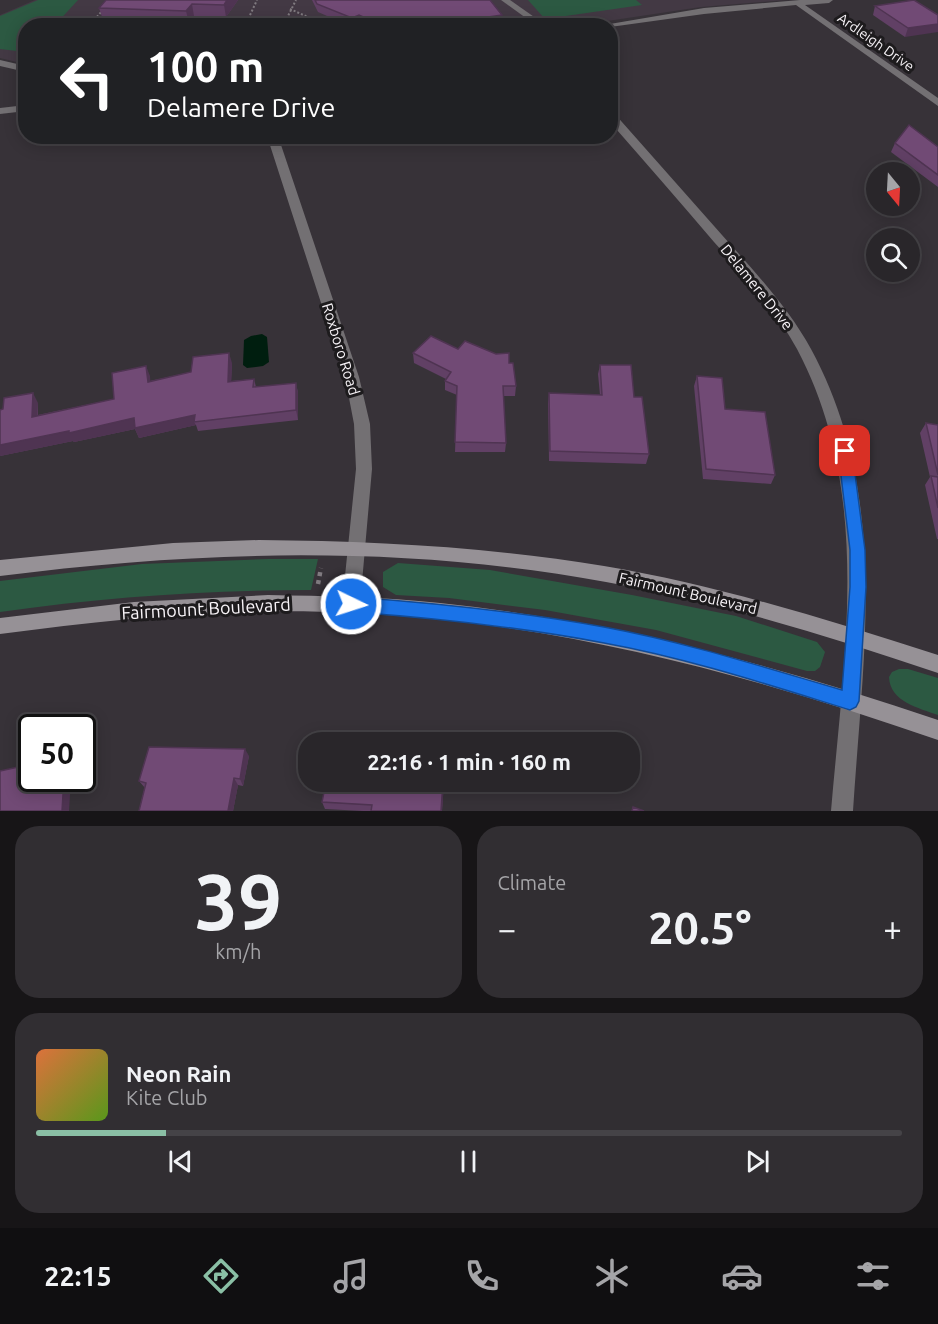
<!DOCTYPE html>
<html lang="en">
<head>
<meta charset="utf-8">
<style>
	body { margin:0; font-family:Ubuntu,sans-serif; background:#312e32; color:#f1f3f6; height:100vh; display:flex; flex-direction:column; font-size:22px; white-space:nowrap }
	* { box-sizing:border-box; margin:0 }
	p { font-size:20px; color:#a5a5a8 }
	.icon { flex:none; width:33px; height:33px; fill:none; stroke:currentColor; stroke-width:2; stroke-linecap:round; stroke-linejoin:round }
	.map { position:relative; height:811px; overflow:hidden }
	.drawer { display:flex; flex-direction:column; gap:15px; padding:15px; background:#171517; flex:1 }
	.drawer>* { flex:none }
	.hud { position:absolute; left:18px; top:18px; width:600px; height:126px; border-radius:24px; box-shadow:0 3px 15px #0003,0 0 0 2px #454347; background:#202124; color:#fff; overflow:hidden }
	.needle { width:39px; rotate:162deg }
	.fabs { position:absolute; left:866px; top:162px; display:grid; gap:12px }
	.fabs a { display:grid; place-items:center; width:54px; height:54px; border-radius:50%; background:#29262a; box-shadow:0 3px 15px #0003,0 0 0 2px #454347; font-size:30px }
	.speed { position:absolute; left:18px; top:714px; display:flex; gap:12px; font-size:30px; font-weight:700; text-align:center }
	.speed>* { display:grid; place-content:center; width:78px; height:78px; border-radius:50%; background:#29262a; box-shadow:0 3px 15px #0003,0 0 0 2px #454347; line-height:1 }
	.speed .limit { border:3px solid #111; border-radius:9px; background:#fff; color:#111 }
	.pin { position:absolute; display:grid; place-items:center; width:51px; height:51px; color:#fff; margin:-26px; border-radius:12px; box-shadow:0 3px 9px #0006 }
	.me { position:absolute; width:66px; margin:-33px; rotate:94deg; stroke-linejoin:round; filter:drop-shadow(0 0 4px #0008) }
	.turn { display:flex; align-items:center; gap:21px; height:126px; padding:0 30px; font-size:27px }
	.turn .icon { width:78px; height:78px; stroke-width:2.5 }
	.turn b { display:block; font-size:42px; line-height:51px }
	.big { font-size:45px; font-weight:700; line-height:1.1 }
	.drawer .card { flex:1; display:flex; flex-direction:column; justify-content:center; gap:9px; min-width:0; padding:0 21px; border-radius:24px; background:#312e32 }
	.drawer .dial { align-items:center; gap:0 }
	.dial b { font-size:78px; line-height:1 }
	.song { display:flex; align-items:center; gap:18px }
	.cover { width:72px; height:72px; border-radius:9px; background:linear-gradient(135deg,hsl(20 70% 55%),hsl(90 70% 35%)) }
	.played { height:6px; border-radius:3px; background:linear-gradient(90deg,#8abfa5 15%,#454347 15%) }
	.keys { display:flex; justify-content:space-around; direction:ltr }
	.heat { display:flex; justify-content:space-between; align-items:center; font-size:33px; direction:ltr }
	.drawer .tiles { flex:1; display:grid; gap:15px; grid-template-columns:1fr 1fr }
	.card:last-child { grid-column:span 2 }
	.trip { position:absolute; left:298px; top:732px; width:342px; height:60px; border-radius:24px; background:#29262a; box-shadow:0 3px 15px #0003,0 0 0 2px #454347; font-weight:700; line-height:60px; text-align:center }
	.tabs { display:flex; height:96px; justify-content:space-around; align-items:center; background:#100f11; color:#a5a5a8 }
	.tabs .icon { width:42px; height:42px }
	.tabs .active { color:#8abfa5 }
	.tabs b { font-size:27px; color:#f1f3f6 }
	.map>svg:first-child { display:block }
</style>
</head>
<body>
<div class="map">
<svg width="938" height="811" viewBox="0 0 938 811">
	<rect width="100%" height="100%" fill="#373238"/>
	<polygon fill="#433944" points="35,0 786,0 701,7 574,26 26,26 25,64 0,58 0,15"/>
	<g fill="#2c5942">
		<polygon points="38,0 78,0 55,25 26,26 25,52 0,49 0,16"/>
		<polygon points="528,0 636,0 642,5 545,19"/>
		<path d="M269,559H318L311,590C207,590 104,597 0,612V581L142,564Z"/>
		<polygon points="398,563 490,570 632,595 736,616 817,642 825,652 820,667 815,671 807,671 656,630 545,610 449,598 396,595 383,587 383,572"/>
		<path d="M899,669H908L938,678V715C919,708 890,702 889,677L892,672Z"/>
	</g>
	<polygon fill="#001e0f" points="262,334 267,337 269,362 263,366 247,368 243,365 244,340 251,336"/>
	<g fill="none" stroke-linecap="round" stroke-linejoin="round">
		<g stroke="#807b80" stroke-width="2" stroke-dasharray="2 2" stroke-linecap="butt">
			<polyline points="290,9 328,26"/>
			<polyline points="89,26 103,10"/>
			<polyline points="245,26 257,0"/>
			<polyline points="283,26 296,0"/>
		</g>
		<polyline stroke="#807b80" stroke-width="4.5" stroke-dasharray="4 4" stroke-linecap="butt" points="318,584 321,568"/>
		<polygon fill="#737073" fill-rule="evenodd" points="501,0 510,0 547,26 537,26"/>
		<g fill="#737073" fill-rule="evenodd">
			<polygon points="800,0 833,0 829,3 805,5 938,98 938,106 796,5 704,14 610,27 610,26 598,26 704,8"/>
			<polygon points="0,60 26,66 26,72 0,66"/>
			<polygon points="26,105 26,111 0,114 0,108"/>
			<path d="M610,112L614,113C650,154 686,194 722,235C754,271 788,307 811,349C890,495 863,653 853,811H831C844,656 873,492 797,349C776,310 744,275 714,242C680,202 645,162 610,122Z"/>
			<polygon points="267,136 278,136 359,377 370,424 372,469 360,605 357,611 351,613 345,611 342,605 356,469 354,424 345,377"/>
		</g>
		<g fill="#969196" fill-rule="evenodd">
			<path d="M259,540C375,541 490,547 604,566C718,585 828,620 938,655V673C829,636 719,602 606,582C405,545 202,550 0,576V560L173,543Z"/>
			<path d="M268,595C325,596 383,597 440,603C611,621 776,665 938,720V740C749,674 555,622 354,613C235,607 117,618 0,634V618L134,602Z"/>
		</g>
	</g>
	<g fill="#614065">
		<polygon points="238,0 226,17 194,16 189,23 103,20 99,8"/>
		<polygon points="312,0 490,0 502,23 487,26 365,26 360,23 355,26 350,26 318,12"/>
		<polygon points="875,6 938,15 905,37 873,15"/>
		<polygon points="895,143 938,147 938,187 891,152"/>
		<polygon points="458,349 509,363 516,386 515,396 503,396 506,443 505,452 455,452 457,395 445,390 445,381 446,379 414,363 413,353"/>
		<polygon points="232,363 231,381 254,379 256,387 296,383 298,393 298,420 198,431 196,425 139,438 135,429 74,442 73,441 0,456 38,403 38,415 114,399 150,376 150,381"/>
		<polygon points="600,365 634,397 649,454 646,464 549,461 548,403 549,393 600,395 598,374"/>
		<polygon points="697,376 725,409 775,475 771,484 703,479 694,386"/>
		<polygon points="926,423 938,425 938,539 937,539 925,485 930,477 920,433"/>
		<polygon points="249,756 243,786 238,785 233,811 139,811 145,788 139,781"/>
		<polygon points="326,782 444,782 442,811 363,811 325,809 322,802"/>
	</g>
	<g fill="#4f3452">
		<polygon points="227,0 238,0 226,17 224,5"/>
		<polygon points="192,4 194,16 189,23 186,11"/>
		<polygon points="359,15 360,23 352,26 352,18"/>
		<polygon points="502,15 502,23 487,26 427,26"/>
		<polygon points="938,24 938,32 905,37 908,28"/>
		<polygon points="229,353 232,363 231,391 228,382"/>
		<polygon points="146,366 150,376 151,391 148,382"/>
		<polygon points="296,383 298,393 298,420 296,410"/>
		<polygon points="33,393 38,403 37,426 32,417"/>
		<polygon points="195,415 194,422 196,425 139,438 135,429 74,442 73,441 0,456 0,445 134,418"/>
		<polygon points="245,749 249,756 243,786 240,779"/>
		<polygon points="64,778 71,778 69,811 62,811"/>
		<polygon points="234,778 238,785 233,811 228,811"/>
		<polygon points="443,782 444,782 442,811 441,811"/>
	</g>
	<g fill="#714a75" stroke="#4f3452" stroke-width="1.5">
		<polygon points="106,0 227,0 224,5 192,4 186,11 99,8"/>
		<polygon points="315,0 490,0 502,15 427,26 384,26 359,15 352,18 317,4"/>
		<polygon points="914,0 938,15 938,24 908,28 875,6"/>
		<polygon points="909,125 938,147 938,175 895,143"/>
		<polygon points="431,336 458,349 465,341 496,354 509,353 509,363 513,363 516,386 503,386 506,443 455,442 457,386 445,381 451,372 413,353"/>
		<polygon points="229,353 228,382 254,379 253,387 296,383 296,410 194,422 195,415 135,428 134,418 69,433 69,431 0,445 0,410 3,409 4,398 33,393 32,417 114,399 112,373 146,366 148,382 191,372 193,357"/>
		<polygon points="600,365 631,365 634,397 642,397 649,454 550,451 549,393 602,395"/>
		<polygon points="697,376 722,378 725,409 765,412 775,475 706,469"/>
		<polygon points="926,423 938,425 938,475"/>
		<polygon points="931,476 938,477 938,508"/>
		<polygon points="149,747 245,749 240,779 234,778 228,811 139,811 146,783 139,781"/>
		<polygon points="32,764 32,778 64,778 62,811 0,811 0,771"/>
		<polygon points="326,782 443,782 441,811 371,811 372,805 322,802"/>
		<polygon points="633,807 644,811 632,811"/>
	</g>
	<path fill="#1a73e8" stroke="#114b97" stroke-width="1.5" d="M845,445L850,447L852,451L865,550L866,587L859,701L856,707L850,710C769,685 687,658 604,643C520,627 436,618 351,612L345,610L343,604L345,599L351,597C436,603 521,612 604,627C685,642 763,667 842,690L850,587V550L838,451L840,447Z"/>
	<g text-anchor="middle" dominant-baseline="central" stroke-width="6" stroke-linejoin="round" paint-order="stroke">
		<g font-size="14" fill="#f7f3f7" stroke="#1d1b1d">
			<text transform="translate(876 42) rotate(35)">Ardleigh Drive</text>
		</g>
		<g font-size="15" fill="#f7f3f7" stroke="#1d1b1d">
			<text transform="translate(757 287) rotate(51)">Delamere Drive</text>
			<text transform="translate(341 349) rotate(73)">Roxboro Road</text>
			<text transform="translate(688 593) rotate(13)">Fairmount Boulevard</text>
		</g>
		<g font-size="18" fill="#f7f3f7" stroke="#1d1b1d">
			<text transform="translate(206 608) rotate(-3)">Fairmount Boulevard</text>
		</g>
	</g>
</svg>
<div class="fabs">
<a><svg class="needle" viewBox="-14 -14 28 28"><path d="M0-13l5 13h-10z" fill="#e53935"/><path d="M0 13l5-13h-10z" fill="#a5a5a8"/></svg></a>
<a><svg class="icon" aria-label="search" viewBox="0 0 24 24"><circle cx="10" cy="10" r="6"/><path d="M15 15l6 6"/></svg></a>
</div>
<div class="speed"><div class="limit">50</div></div>
<div class="pin" style="left:845px;top:451px;background:#d93025"><svg class="icon" aria-label="arrive" viewBox="0 0 24 24"><path d="M6 21V4h12l-3 4 3 4H6"/></svg></div>
<svg class="me" style="left:351px;top:604px" viewBox="-20 -20 40 40"><circle r="17" fill="#1a73e8" stroke="#fff" stroke-width="3"/><path d="M0-11L8 9 0 5-8 9z" fill="#fff"/></svg>
<div class="trip">22:16 · 1 min · 160 m</div>
<div class="hud">
<div class="turn"><svg class="icon" aria-label="left" viewBox="0 0 24 24"><path d="M17 20v-9H6M10 6l-5 5 5 5"/></svg><div><b>100 m</b>Delamere Drive</div></div>
</div>
</div>
<section class="drawer">
<div class="tiles">
<div class="card dial"><b>39</b><p>km/h</p></div>
<div class="card"><p>Climate</p>
<div class="heat"><a>−</a><b class="big">20.5°</b><a>+</a></div>
</div>
<div class="card">
<div class="song"><i class="cover"></i><div><b>Neon Rain</b><p>Kite Club</p></div></div>
<div class="played"></div>
<div class="keys"><svg class="icon" aria-label="previous" viewBox="0 0 24 24"><path d="M18 5L8 12l10 7zM5 5v14"/></svg><svg class="icon" aria-label="pause" viewBox="0 0 24 24"><path d="M8 5v14M16 5v14"/></svg><svg class="icon" aria-label="next" viewBox="0 0 24 24"><path d="M6 5l10 7-10 7zM19 5v14"/></svg></div>
</div>
</div>
</section>
<nav class="tabs">
<b>22:15</b>
<svg class="icon active" aria-label="directions" viewBox="0 0 24 24"><path d="M12 3l9 9-9 9-9-9zM9 14v-3h6M13 9l2 2-2 2"/></svg>
<svg class="icon" aria-label="music" viewBox="0 0 24 24"><path d="M9 18V5l10-2v13"/><circle cx="6" cy="18" r="3"/><circle cx="16" cy="16" r="3"/></svg>
<svg class="icon" aria-label="phone" viewBox="0 0 24 24"><path d="M5 4h4l2 5-3 2q2 4 5 5l2-3 5 2v4C11 20 4 13 5 4z"/></svg>
<svg class="icon" aria-label="climate" viewBox="0 0 24 24"><path d="M12 3v18M4 7l16 10M4 17L20 7"/></svg>
<svg class="icon" aria-label="car" viewBox="0 0 24 24"><path d="M5 17H2v-5l4-1 3-4h7l3 4 3 1v5h-3M9 17h6M6 11h13"/><circle cx="7" cy="17" r="2"/><circle cx="17" cy="17" r="2"/></svg>
<svg class="icon" aria-label="filters" viewBox="0 0 24 24"><path d="M4 7h16M4 17h16"/><circle cx="9" cy="7" r="2"/><circle cx="15" cy="17" r="2"/></svg>
</nav>
</body>
</html>
